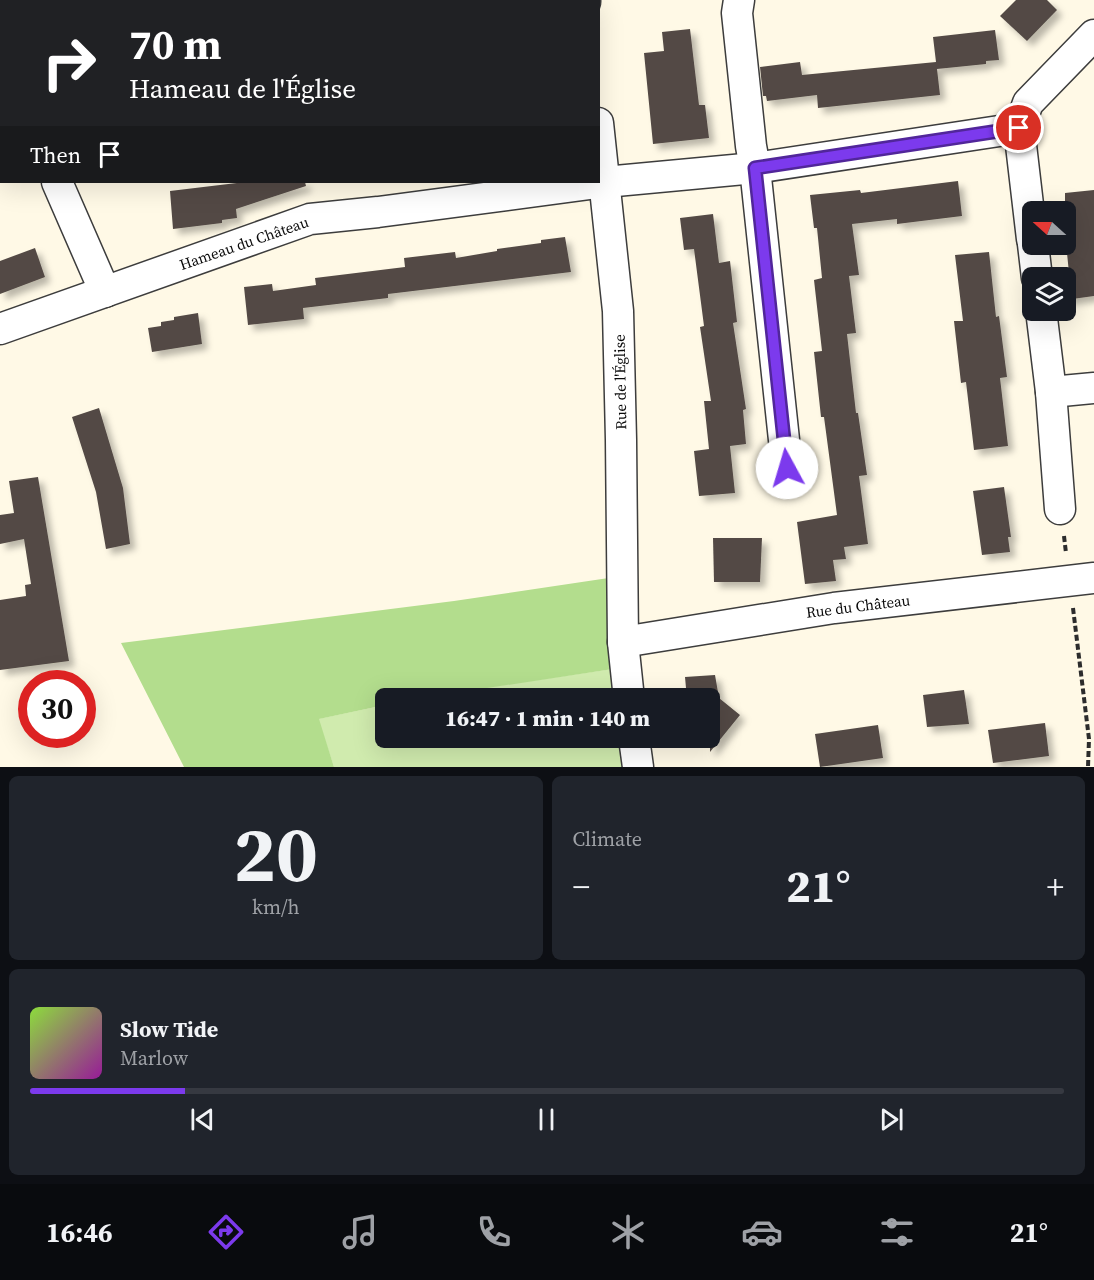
<!DOCTYPE html>
<html lang="en">
<head>
<meta charset="utf-8">
<style>
	body { margin:0; font-family:"Source Serif 4",serif; background:#20242c; color:#f1f3f6; height:100vh; display:flex; flex-direction:column; font-size:22px; white-space:nowrap }
	* { box-sizing:border-box; margin:0 }
	p { font-size:20px; color:#9ea1a6 }
	.icon { flex:none; width:33px; height:33px; fill:none; stroke:currentColor; stroke-width:2; stroke-linecap:round; stroke-linejoin:round }
	.map { position:relative; height:767px; overflow:hidden }
	.drawer { display:flex; flex-direction:column; gap:9px; padding:9px; background:#0d0f14; flex:1 }
	.drawer>* { flex:none }
	.guide { position:absolute; left:0px; top:0px; width:600px; height:183px; box-shadow:0 6px 24px #0002; background:#202124; color:#fff; overflow:hidden }
	.needle { width:39px; rotate:291deg }
	.controls { position:absolute; left:1022px; top:201px; display:grid; gap:12px }
	.controls a { display:grid; place-items:center; width:54px; height:54px; border-radius:9px; background:#171b24; box-shadow:0 6px 24px #0002; font-size:30px }
	.speed { position:absolute; left:18px; top:670px; display:flex; gap:12px; font-size:30px; font-weight:700; text-align:center }
	.speed>* { display:grid; place-content:center; width:78px; height:78px; border-radius:50%; background:#171b24; box-shadow:0 6px 24px #0002; line-height:1 }
	.speed .limit { border:9px solid #d22; background:#fff; color:#111 }
	.pin { position:absolute; display:grid; place-items:center; width:51px; height:51px; color:#fff; margin:-26px; border:3px solid #fff; border-radius:50%; box-shadow:0 2px 6px #0007 }
	.me { position:absolute; width:66px; margin:-33px; rotate:354deg; stroke-linejoin:round; filter:drop-shadow(0 0 4px #0008) }
	.turn { display:flex; align-items:center; gap:21px; height:126px; padding:0 30px; font-size:27px }
	.turn .icon { width:78px; height:78px; stroke-width:2.5 }
	.turn b { display:block; font-size:42px; line-height:51px }
	.then { display:flex; align-items:center; height:57px; padding:0 30px; background:#0003; gap:12px; font-size:22px }
	.big { font-size:45px; font-weight:800; line-height:1.1 }
	.drawer .tile { flex:1; display:flex; flex-direction:column; justify-content:center; gap:9px; min-width:0; padding:0 21px; border-radius:9px; background:#20242c }
	.drawer .dial { align-items:center; gap:0 }
	.dial b { font-size:78px; line-height:1 }
	.song { display:flex; align-items:center; gap:18px }
	.cover { width:72px; height:72px; border-radius:9px; background:linear-gradient(135deg,hsl(90 70% 55%),hsl(300 70% 35%)) }
	.played { height:6px; border-radius:3px; background:linear-gradient(90deg,#7c3aed 15%,#363941 15%) }
	.keys { display:flex; justify-content:space-around; direction:ltr }
	.heat { display:flex; justify-content:space-between; align-items:center; font-size:33px; direction:ltr }
	.drawer .tiles { flex:1; display:grid; gap:9px; grid-template-columns:1fr 1fr }
	.tile:last-child { grid-column:span 2 }
	.trip { position:absolute; left:375px; top:688px; width:345px; height:60px; border-radius:9px; background:#171b24; box-shadow:0 6px 24px #0002; font-weight:800; line-height:60px; text-align:center }
	.menu { display:flex; height:96px; justify-content:space-around; align-items:center; background:#090b0e; color:#9ea1a6 }
	.menu .icon { width:42px; height:42px }
	.menu .selected { color:#7c3aed }
	.menu b { font-size:27px; color:#f1f3f6 }
	.map>svg:first-child { display:block }
</style>
</head>
<body>
<div class="map">
<svg width="1094" height="767" viewBox="0 0 1094 767">
	<defs>
		<filter id="shadow"><feDropShadow dx="5.5" dy="5.5" stdDeviation="3" flood-color="#0004"/></filter>
	</defs>
	<rect width="100%" height="100%" fill="#fff9e6"/>
	<g fill="#d0ebae">
		<polygon points="626,667 629,699 415,699 434,695"/>
		<polygon points="385,705 386,738 634,738 638,767 334,767 318,719"/>
	</g>
	<polygon fill="#b3dd8d" points="622,576 626,667 415,699 386,699 385,705 319,719 334,767 184,767 121,643 454,601"/>
	<g fill="#534a45" filter="url(#shadow)">
		<polygon points="1016,0 1047,0 1057,10 1027,41 1000,16"/>
		<polygon points="690,29 699,105 705,105 709,138 653,144 644,53 664,51 662,32"/>
		<polygon points="995,30 999,60 986,61 986,64 937,69 940,95 818,108 817,95 767,101 766,96 763,96 760,67 800,62 802,75 936,62 933,37"/>
		<polygon points="958,181 962,216 897,224 897,219 852,224 859,275 849,276 856,333 847,334 856,413 858,413 867,475 859,476 868,544 844,547 846,559 833,560 836,581 805,584 797,522 837,515 824,417 821,417 814,352 822,351 814,280 822,278 817,228 814,228 810,195 860,190 861,193"/>
		<polygon points="245,182 305,182 306,186 236,209 237,218 222,220 222,223 173,229 170,191"/>
		<polygon points="1094,190 1094,296 1065,300 1065,273 1069,273 1065,233 1065,193"/>
		<polygon points="713,214 719,263 730,261 737,322 733,323 746,409 743,410 746,444 730,446 735,493 699,496 694,451 709,449 704,401 711,401 700,327 704,326 694,249 684,250 680,218"/>
		<polygon points="565,237 571,272 388,294 388,298 303,308 304,319 248,325 244,287 272,284 273,291 316,285 315,278 405,267 404,258 455,252 456,258 497,251 497,249 541,243 541,240"/>
		<polygon points="35,248 45,277 0,294 0,261"/>
		<polygon points="989,252 996,317 999,316 1007,377 1000,378 1008,446 974,450 966,382 961,383 954,321 963,321 955,255"/>
		<polygon points="198,313 202,344 152,352 148,328 161,326 161,322 174,320 174,317"/>
		<polygon points="99,408 123,488 130,544 106,549 96,492 72,417"/>
		<polygon points="38,477 69,661 0,670 0,600 26,596 25,585 31,584 24,539 0,544 0,515 14,513 9,481"/>
		<polygon points="1004,487 1011,537 1008,537 1010,552 982,555 973,491"/>
		<polygon points="713,538 762,538 760,582 714,582"/>
		<polygon points="715,675 719,698 740,715 710,752 710,699 687,699 685,677"/>
		<polygon points="964,690 969,724 927,727 923,695"/>
		<polygon points="1045,723 1049,756 993,763 988,730"/>
		<polygon points="878,725 883,758 820,767 815,734"/>
	</g>
	<g fill="none" stroke-linecap="round" stroke-linejoin="round">
		<g stroke="#3d3d3d" stroke-width="33">
			<g id="minor">
				<polyline points="585,0 585,2"/>
				<polyline points="739,0 737,13 751,146 755,168 787,468"/>
				<polyline points="598,123 618,311 621,440 623,642 629,699"/>
				<polyline points="57,182 105,292"/>
				<polyline points="1032,239 1019,128 1028,103 1094,35"/>
				<polyline points="1033,244 1037,278"/>
				<polyline points="1041,310 1051,392 1060,509"/>
				<polyline points="0,329 310,219 378,212 605,182 755,168 1019,128"/>
				<polyline points="1051,392 1094,388"/>
				<polyline points="623,642 834,608 1094,578"/>
				<polyline points="634,738 638,767"/>
			</g>
		</g>
		<g stroke="#2c2c2c" stroke-width="4" stroke-dasharray="6 3" stroke-linecap="butt">
			<polyline points="1064,536 1066,553"/>
			<polyline points="1073,608 1089,739 1088,767"/>
		</g>
		<use href="#minor" stroke="#fff" stroke-width="30"/>
	</g>
	<g fill="none" stroke-linecap="round" stroke-linejoin="round">
		<g stroke="#51269a" stroke-width="15">
			<polyline id="route" points="787,468 755,168 1019,128"/>
		</g>
		<use href="#route" stroke="#7c3aed" stroke-width="10"/>
	</g>
	<g text-anchor="middle" dominant-baseline="central" stroke-width="6" stroke-linejoin="round" paint-order="stroke">
		<g font-size="15" fill="#0a0a0a" stroke="#fff">
			<text transform="translate(244 243) rotate(-19)">Hameau du Château</text>
			<text transform="translate(620 382) rotate(-91)">Rue de l'Église</text>
			<text transform="translate(858 606) rotate(-7)">Rue du Château</text>
		</g>
	</g>
</svg>
<div class="controls">
<a><svg class="needle" viewBox="-14 -14 28 28"><path d="M0-13l5 13h-10z" fill="#e53935"/><path d="M0 13l5-13h-10z" fill="#9ea1a6"/></svg></a>
<a><svg class="icon" aria-label="layers" viewBox="0 0 24 24"><path d="M12 4l9 5-9 5-9-5zM3 14l9 5 9-5"/></svg></a>
</div>
<div class="speed"><div class="limit">30</div></div>
<div class="pin" style="left:1019px;top:128px;background:#d93025"><svg class="icon" aria-label="arrive" viewBox="0 0 24 24"><path d="M6 21V4h12l-3 4 3 4H6"/></svg></div>
<svg class="me" style="left:787px;top:468px" viewBox="-20 -20 40 40"><circle r="19" fill="#fff"/><path d="M0-13L10 11 0 6-10 11z" fill="#7c3aed"/></svg>
<div class="trip">16:47 · 1 min · 140 m</div>
<div class="guide">
<div class="turn"><svg class="icon" aria-label="right" viewBox="0 0 24 24"><path d="M7 20v-9h11M14 6l5 5-5 5"/></svg><div><b>70 m</b>Hameau de l'Église</div></div>
<div class="then">Then<svg class="icon" aria-label="arrive" viewBox="0 0 24 24"><path d="M6 21V4h12l-3 4 3 4H6"/></svg></div>
</div>
</div>
<section class="drawer">
<div class="tiles">
<div class="tile dial"><b>20</b><p>km/h</p></div>
<div class="tile"><p>Climate</p>
<div class="heat"><a>−</a><b class="big">21°</b><a>+</a></div>
</div>
<div class="tile">
<div class="song"><i class="cover"></i><div><b>Slow Tide</b><p>Marlow</p></div></div>
<div class="played"></div>
<div class="keys"><svg class="icon" aria-label="previous" viewBox="0 0 24 24"><path d="M18 5L8 12l10 7zM5 5v14"/></svg><svg class="icon" aria-label="pause" viewBox="0 0 24 24"><path d="M8 5v14M16 5v14"/></svg><svg class="icon" aria-label="next" viewBox="0 0 24 24"><path d="M6 5l10 7-10 7zM19 5v14"/></svg></div>
</div>
</div>
</section>
<nav class="menu">
<b>16:46</b>
<svg class="icon selected" aria-label="directions" viewBox="0 0 24 24"><path d="M12 3l9 9-9 9-9-9zM9 14v-3h6M13 9l2 2-2 2"/></svg>
<svg class="icon" aria-label="music" viewBox="0 0 24 24"><path d="M9 18V5l10-2v13"/><circle cx="6" cy="18" r="3"/><circle cx="16" cy="16" r="3"/></svg>
<svg class="icon" aria-label="phone" viewBox="0 0 24 24"><path d="M5 4h4l2 5-3 2q2 4 5 5l2-3 5 2v4C11 20 4 13 5 4z"/></svg>
<svg class="icon" aria-label="climate" viewBox="0 0 24 24"><path d="M12 3v18M4 7l16 10M4 17L20 7"/></svg>
<svg class="icon" aria-label="car" viewBox="0 0 24 24"><path d="M5 17H2v-5l4-1 3-4h7l3 4 3 1v5h-3M9 17h6M6 11h13"/><circle cx="7" cy="17" r="2"/><circle cx="17" cy="17" r="2"/></svg>
<svg class="icon" aria-label="filters" viewBox="0 0 24 24"><path d="M4 7h16M4 17h16"/><circle cx="9" cy="7" r="2"/><circle cx="15" cy="17" r="2"/></svg>
<b>21°</b>
</nav>
</body>
</html>
